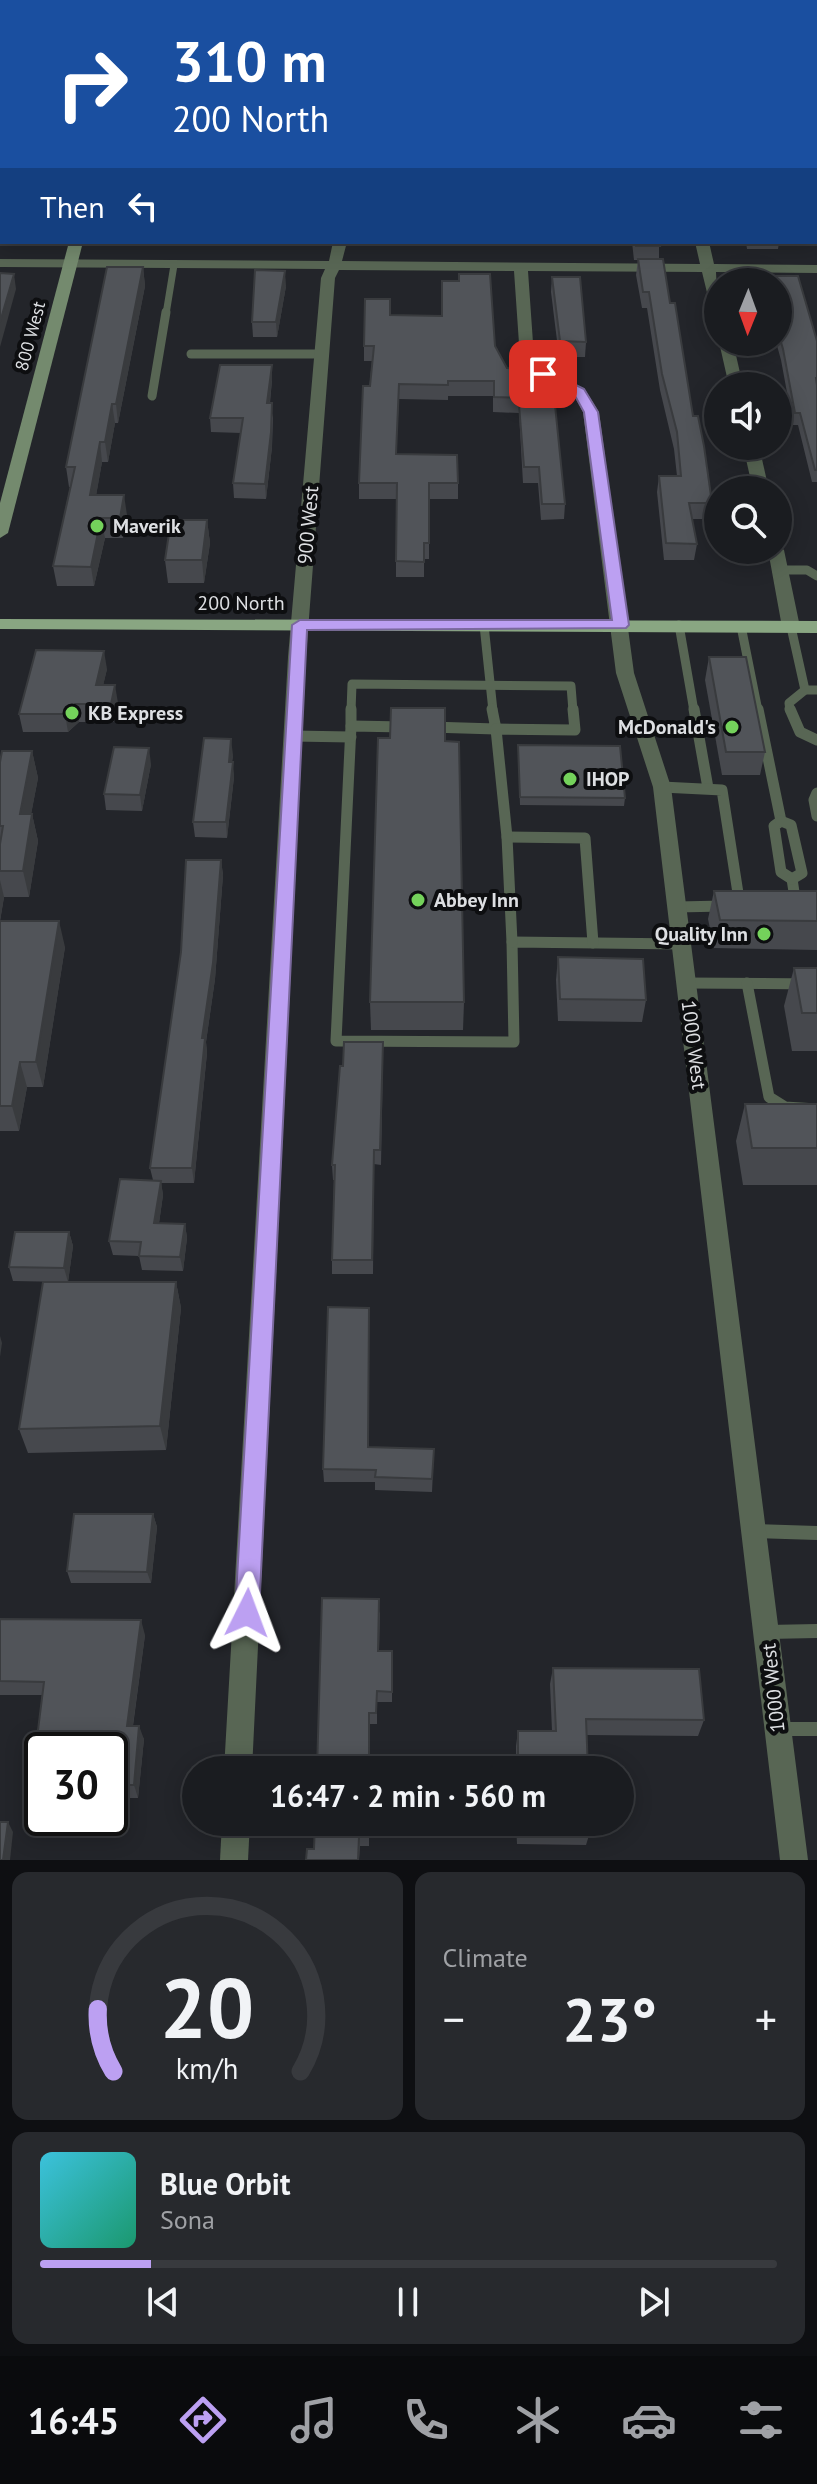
<!DOCTYPE html>
<html lang="en">
<head>
<meta charset="utf-8">
<style>
	body { margin:0; font-family:"PT Sans",sans-serif; background:#27292d; color:#f1f3f6; height:100vh; display:flex; flex-direction:column; font-size:30px; white-space:nowrap }
	* { box-sizing:border-box; margin:0 }
	p { font-size:26px; color:#9fa1a5 }
	.icon { flex:none; width:44px; height:44px; fill:none; stroke:currentColor; stroke-width:2; stroke-linecap:round; stroke-linejoin:round }
	.map { position:relative; height:1860px; overflow:hidden }
	.drawer { display:flex; flex-direction:column; gap:12px; padding:12px; background:#0e0f12; flex:1 }
	.drawer>* { flex:none }
	.guide { position:absolute; left:0px; top:0px; width:818px; height:244px; box-shadow:0 4px 20px #0003,0 0 0 2px #383a3e; background:#1a4fa0; color:#fff; overflow:hidden }
	.needle { width:52px; rotate:181deg }
	.buttons { position:absolute; left:704px; top:268px; display:grid; gap:16px }
	.buttons a { display:grid; place-items:center; width:88px; height:88px; border-radius:50%; background:#1a1c20; box-shadow:0 4px 20px #0003,0 0 0 2px #383a3e; font-size:40px }
	.speed { position:absolute; left:24px; top:1732px; display:flex; gap:16px; font-size:40px; font-weight:700; text-align:center }
	.speed>* { display:grid; place-content:center; width:104px; height:104px; border-radius:50%; background:#1a1c20; box-shadow:0 4px 20px #0003,0 0 0 2px #383a3e; line-height:1 }
	.speed .limit { border:4px solid #111; border-radius:12px; background:#fff; color:#111 }
	.pin { position:absolute; display:grid; place-items:center; width:68px; height:68px; color:#fff; margin:-34px; border-radius:16px; box-shadow:0 4px 12px #0006 }
	.me { position:absolute; width:88px; margin:-44px; rotate:3deg; stroke-linejoin:round; filter:drop-shadow(0 0 6px #0008) }
	.turn { display:flex; align-items:center; gap:28px; height:168px; padding:0 40px; font-size:36px }
	.turn .icon { width:104px; height:104px; stroke-width:2.5 }
	.turn b { display:block; font-size:56px; line-height:68px }
	.then { display:flex; align-items:center; height:76px; padding:0 40px; background:#0003; gap:16px; font-size:30px }
	.big { font-size:60px; font-weight:700; line-height:1.1 }
	.drawer .card { flex:1; display:flex; flex-direction:column; justify-content:center; gap:12px; min-width:0; padding:0 28px; border-radius:16px; background:#27292d }
	.drawer .dial { align-items:center; gap:0 }
	.dial svg { height:208px; overflow:visible; fill:none; stroke:#383a3e; stroke-width:7; stroke-linecap:round; text-anchor:middle }
	.dial text { fill:#f1f3f6; stroke:none }
	.song { display:flex; align-items:center; gap:24px }
	.cover { width:96px; height:96px; border-radius:12px; background:linear-gradient(135deg,hsl(190 70% 55%),hsl(160 70% 35%)) }
	.played { height:8px; border-radius:4px; background:linear-gradient(90deg,#bca0f2 15%,#383a3e 15%) }
	.keys { display:flex; justify-content:space-around; direction:ltr }
	.heat { display:flex; justify-content:space-between; align-items:center; font-size:44px; direction:ltr }
	.drawer .tiles { flex:1; display:grid; gap:12px; grid-template-columns:1fr 1fr }
	.card:last-child { grid-column:span 2 }
	.trip { position:absolute; left:182px; top:1756px; width:452px; height:80px; border-radius:40px; background:#1a1c20; box-shadow:0 4px 20px #0003,0 0 0 2px #383a3e; font-weight:700; line-height:80px; text-align:center }
	.menu { display:flex; height:128px; justify-content:space-around; align-items:center; background:#0a0b0d; color:#9fa1a5 }
	.menu .icon { width:56px; height:56px }
	.menu .current { color:#bca0f2 }
	.menu b { font-size:36px; color:#f1f3f6 }
	.map>svg:first-child { display:block }
</style>
</head>
<body>
<div class="map">
<svg width="817" height="1860" viewBox="0 0 817 1860">
	<rect width="100%" height="100%" fill="#23252a"/>
	<g fill="none" stroke-linecap="round" stroke-linejoin="round">
		<polyline stroke="#586654" stroke-width="7" points="166,314 174,265"/>
		<g stroke="#586654" stroke-width="9">
			<polyline points="191,354 322,354"/>
			<polyline points="152,396 166,312"/>
			<polyline points="780,570 807,570 817,576"/>
			<polyline points="484,625 493,711"/>
			<polyline points="679,625 694,711"/>
			<polyline points="741,626 758,711"/>
			<polyline points="791,627 805,690"/>
			<polyline points="351,711 352,684 571,686 573,711"/>
			<polyline points="790,711 789,703 805,690 817,690"/>
		</g>
		<g stroke="#586654" stroke-width="11">
			<polyline points="694,709 708,788"/>
			<polyline points="758,709 781,821 774,826 781,872 792,879 796,905"/>
			<polyline points="790,709 800,732 817,740"/>
			<polyline points="351,726 351,709"/>
			<polyline points="405,727 351,726 336,1041 514,1042 512,942 682,944"/>
			<polyline points="430,727 496,729 492,709"/>
			<polyline points="293,736 351,737"/>
			<polyline points="662,787 722,790 740,906"/>
			<polyline points="817,793 814,800 817,816"/>
			<polyline points="781,821 791,825 802,873 792,879"/>
			<polyline points="507,837 585,838 593,943"/>
			<polyline points="677,907 724,906"/>
			<polyline points="512,942 507,837 496,729 575,730 573,709"/>
			<polyline points="686,983 817,984"/>
			<polyline points="747,983 769,1097 785,1107 817,1109"/>
		</g>
		<g stroke="#586654" stroke-width="14">
			<polyline points="755,1531 817,1533"/>
			<polyline points="767,1632 817,1631"/>
			<polyline points="778,1729 817,1729"/>
		</g>
		<g fill="#586654" fill-rule="evenodd">
			<polygon points="333,242 347,242 342,261 700,264 695,242 709,242 714,264 817,265 817,273 716,272 718,313 711,309 702,272 528,271 534,357 548,371 584,388 599,412 634,673 671,787 808,1860 780,1860 653,787 616,673 583,412 573,394 538,377 520,358 514,271 339,270 335,278 306,657 252,1770 224,1770 288,657 321,278 325,269 0,267 0,259 329,261"/>
			<polygon points="719,342 733,342 743,386 729,386"/>
			<polygon points="743,446 759,446 769,490 753,490"/>
			<polygon points="778,545 784,550 800,627 791,633 782,627 768,550 778,550"/>
			<polygon points="222,1822 250,1822 248,1860 220,1860"/>
		</g>
		<g fill="#748a6e" fill-rule="evenodd">
			<rect x="132" y="0" width="12" height="2"/>
			<rect x="816" y="27" width="1" height="6"/>
			<polygon points="69,242 83,242 8,533 0,538 0,503"/>
		</g>
		<polygon fill="#89a682" fill-rule="evenodd" points="0,619 817,621 817,633 0,629"/>
	</g>
	<g fill="#46484d">
		<rect x="0" y="15" width="2" height="67"/>
		<polygon points="816,41 817,41 817,122 816,119"/>
		<polygon points="0,198 2,199 2,242 37,242 31,242 30,246 0,246"/>
		<polygon points="227,242 288,242 288,245 227,243"/>
		<polygon points="391,242 500,242 391,244"/>
		<polygon points="632,242 659,242 659,259 670,303 712,503 710,519 692,519 697,544 694,560 664,560 657,492 659,476 677,476 674,449 660,390 647,308 642,308 636,275 638,260 634,260"/>
		<polygon points="746,242 779,242 778,249 747,249"/>
		<polygon points="143,267 145,286 118,423 115,423 108,462 102,462 96,495 127,515 123,538 105,538 94,586 57,586 53,566 70,487 69,487 66,467"/>
		<polygon points="760,276 798,276 817,341 817,482 812,482 798,425 793,425 781,360 776,342 778,342 778,282 759,282"/>
		<polygon points="552,277 586,342 585,357 559,357 551,292"/>
		<polygon points="286,286 277,337 253,337 252,322"/>
		<polygon points="390,315 495,346 522,398 522,405 565,504 564,519 541,520 538,483 523,483 519,413 493,412 493,396 448,396 448,400 399,399 396,454 458,483 458,499 429,499 429,559 424,559 424,577 396,577 396,499 359,499 359,483 372,361 364,361 364,346"/>
		<polygon points="272,380 270,403 273,418 272,447 266,499 234,498 233,483 241,433 211,432 210,418"/>
		<polygon points="207,520 210,543 204,583 168,583 165,560"/>
		<polygon points="709,657 765,752 760,775 722,775 705,680"/>
		<polygon points="107,669 103,685 118,703 114,722 79,722 68,732 23,732 19,714"/>
		<polygon points="445,741 464,1002 463,1030 371,1030 370,1002"/>
		<polygon points="518,745 625,798 624,806 520,805"/>
		<polygon points="32,751 38,778 31,814 32,814 38,841 29,897 4,897 0,921 0,762"/>
		<polygon points="233,755 232,762 234,777 227,838 195,837 193,822"/>
		<polygon points="151,764 142,811 106,810 104,794"/>
		<polygon points="221,860 223,875 215,979 206,1042 207,1053 194,1183 161,1183 163,1195 159,1223 185,1224 187,1238 183,1271 142,1270 139,1256 113,1255 109,1241 153,1180 150,1168"/>
		<polygon points="714,891 817,891 817,950 714,948 708,919"/>
		<polygon points="0,921 65,947 43,1087 27,1087 19,1131 0,1131"/>
		<polygon points="558,957 646,1000 642,1022 558,1021 556,980"/>
		<polygon points="794,968 817,968 817,1051 792,1051 784,1006"/>
		<polygon points="383,1057 381,1165 374,1164 373,1274 332,1274 332,1260 334,1180 333,1180 332,1165"/>
		<polygon points="745,1104 817,1104 817,1185 743,1185 736,1141"/>
		<polygon points="69,1232 73,1246 68,1282 13,1281 9,1267"/>
		<polygon points="176,1282 181,1308 166,1450 28,1453 19,1429"/>
		<polygon points="368,1447 434,1449 432,1492 375,1490 375,1482 324,1482 323,1469"/>
		<polygon points="153,1514 157,1527 151,1583 71,1583 67,1571"/>
		<polygon points="380,1611 379,1651 392,1651 392,1702 377,1702 377,1724 370,1724 317,1770"/>
		<polygon points="0,1619 145,1635 133,1726 144,1739 138,1798 110,1798 110,1750 42,1750 42,1798 37,1798 31,1786 42,1695 0,1695"/>
		<polygon points="553,1668 704,1720 698,1736 586,1735 588,1770 516,1770 516,1746 518,1731 552,1731 550,1684"/>
		<polygon points="369,1822 369,1846 360,1846 359,1860 306,1860 314,1849"/>
		<polygon points="516,1822 590,1822 590,1832 586,1845 517,1844"/>
	</g>
	<g fill="#393b3e">
		<polygon points="143,267 145,286 118,423 116,404"/>
		<polygon points="285,271 286,286 277,337 276,322"/>
		<polygon points="14,274 16,289 0,347 0,322"/>
		<polygon points="272,365 272,380 268,418 267,403"/>
		<polygon points="272,403 272,447 266,499 265,484"/>
		<polygon points="112,404 115,423 108,462 105,442"/>
		<polygon points="100,442 102,462 93,514 90,495"/>
		<polygon points="124,495 127,515 123,538 120,518"/>
		<polygon points="101,518 105,538 94,586 91,567"/>
		<polygon points="207,520 210,543 204,583 202,560"/>
		<polygon points="104,651 107,669 99,703 96,685"/>
		<polygon points="115,685 118,703 114,722 111,704"/>
		<polygon points="75,704 79,722 68,732 65,714"/>
		<polygon points="231,739 233,755 230,777 229,762"/>
		<polygon points="149,748 151,764 142,811 140,795"/>
		<polygon points="32,751 38,778 26,841 20,814"/>
		<polygon points="233,762 234,777 227,838 226,822"/>
		<polygon points="32,814 38,841 29,897 23,871"/>
		<polygon points="221,860 223,875 215,979 206,1042 207,1053 194,1183 192,1168 202,1038"/>
		<polygon points="0,880 4,897 0,921"/>
		<polygon points="59,921 65,947 43,1087 36,1062"/>
		<polygon points="20,1062 27,1087 19,1131 12,1106"/>
		<polygon points="161,1181 163,1195 157,1237 154,1223"/>
		<polygon points="185,1224 187,1238 183,1271 180,1257"/>
		<polygon points="69,1232 73,1246 68,1282 64,1268"/>
		<polygon points="176,1282 181,1308 166,1450 160,1426"/>
		<polygon points="0,1336 2,1343 0,1357"/>
		<polygon points="153,1514 157,1527 151,1583 147,1572"/>
		<polygon points="141,1620 145,1635 131,1739 127,1726"/>
		<polygon points="139,1726 144,1739 138,1798 134,1785"/>
		<polygon points="8,1822 13,1832 10,1860 3,1860"/>
	</g>
	<g fill="#515459" stroke="#393b3e" stroke-width="2">
		<rect x="0" y="15" width="2" height="32"/>
		<polygon points="816,72 817,72 817,101 816,99"/>
		<polygon points="0,198 2,199 2,222 0,222"/>
		<polygon points="635,242 659,242 660,246 636,246"/>
		<polygon points="638,259 663,259 670,303 675,303 693,416 698,416 704,446 712,503 689,503 697,544 666,543 659,476 681,476 677,432 662,374 649,292 643,292"/>
		<polygon points="107,267 143,267 116,404 112,404 105,442 100,442 90,495 124,495 120,518 101,518 91,567 53,566 75,467 66,467"/>
		<polygon points="255,270 285,271 276,322 252,322"/>
		<polygon points="0,273 14,274 0,322"/>
		<polygon points="459,274 490,274 495,346 507,368 522,369 522,398 494,397 494,381 448,381 448,385 399,384 396,454 457,455 458,483 429,483 429,543 424,543 424,562 396,561 397,483 359,483 363,386 370,386 374,346 364,346 365,299 390,299 390,315 442,316 442,281 459,281"/>
		<polygon points="760,276 798,276 817,341 817,378 816,378 817,385 817,470 815,470 800,413 795,413 783,349 778,332 778,282 762,282"/>
		<polygon points="552,277 580,277 586,342 560,341"/>
		<polygon points="220,365 272,365 267,403 272,403 271,432 265,484 233,483 243,418 210,418"/>
		<polygon points="519,405 555,405 565,504 542,504 539,467 524,467"/>
		<polygon points="171,520 207,520 202,560 165,560"/>
		<polygon points="36,650 104,651 96,685 115,685 111,704 75,704 65,714 19,714"/>
		<polygon points="709,657 746,657 765,752 726,752"/>
		<polygon points="391,708 445,708 445,741 459,742 464,1002 370,1002 378,738 390,738"/>
		<polygon points="204,738 231,739 229,762 233,762 226,822 193,822"/>
		<polygon points="518,745 620,746 625,798 520,797"/>
		<polygon points="114,747 149,748 140,795 104,794"/>
		<polygon points="2,751 32,751 20,814 32,814 23,871 0,871 0,844 3,826 0,826 0,762"/>
		<polygon points="186,860 221,860 213,963 202,1038 205,1038 192,1168 150,1168 181,952"/>
		<polygon points="714,891 817,891 817,921 720,920"/>
		<polygon points="0,921 59,921 36,1062 20,1062 12,1106 0,1106"/>
		<polygon points="558,957 643,959 646,1000 560,999"/>
		<polygon points="794,968 817,968 817,1013 802,1013"/>
		<polygon points="344,1042 383,1042 380,1150 374,1150 372,1260 332,1260 335,1165 332,1165 340,1066 343,1066"/>
		<polygon points="745,1104 817,1104 817,1148 752,1148"/>
		<polygon points="120,1179 161,1181 154,1223 185,1224 180,1257 139,1256 141,1242 109,1241"/>
		<polygon points="15,1232 69,1232 64,1268 9,1267"/>
		<polygon points="43,1282 176,1282 160,1426 19,1429"/>
		<polygon points="328,1307 369,1308 368,1447 434,1449 432,1479 375,1477 376,1470 323,1469"/>
		<polygon points="74,1514 153,1514 147,1572 67,1571"/>
		<polygon points="322,1598 379,1599 378,1651 392,1651 392,1692 377,1691 376,1713 369,1713 369,1770 317,1770"/>
		<polygon points="0,1619 141,1620 127,1726 139,1726 134,1785 110,1785 110,1750 42,1750 42,1786 31,1786 44,1682 0,1681"/>
		<polygon points="553,1668 699,1669 704,1720 586,1719 588,1770 518,1770 518,1731 556,1731"/>
		<polygon points="0,1822 8,1822 3,1860 0,1860"/>
		<polygon points="315,1822 368,1822 368,1836 359,1837 358,1860 306,1860 307,1849 314,1849"/>
		<polygon points="519,1822 590,1822 590,1832 519,1830"/>
	</g>
	<polygon fill="#bca0f2" stroke="#7a689d" stroke-width="2" points="539,371 548,371 584,389 598,412 629,625 626,628 307,630 259,1613 255,1622 247,1625 238,1622 235,1613 292,625 300,620 612,620 584,412 574,394 539,377"/>
	<g fill="#74d25b" stroke="#0d0e10" stroke-width="3">
		<circle cx="97" cy="526" r="8"/>
		<circle cx="72" cy="713" r="8"/>
		<circle cx="732" cy="727" r="8"/>
		<circle cx="570" cy="779" r="8"/>
		<circle cx="418" cy="900" r="8"/>
		<circle cx="764" cy="934" r="8"/>
	</g>
	<g text-anchor="middle" dominant-baseline="central" stroke-width="8" stroke-linejoin="round" paint-order="stroke">
		<g font-size="18" fill="#dddfe2" stroke="#0d0e10">
			<text transform="translate(30 336) rotate(-75)">800 West</text>
		</g>
		<g font-size="20" fill="#dddfe2" stroke="#0d0e10">
			<text transform="translate(308 525) rotate(-85)">900 West</text>
			<text x="241" y="603">200 North</text>
			<text transform="translate(694 1045) rotate(83)">1000 West</text>
			<text transform="translate(773 1688) rotate(-96)">1000 West</text>
		</g>
		<g font-size="20" font-weight="bold" fill="#dddfe2" stroke="#0d0e10" text-anchor="start">
			<text x="113" y="526">Maverik</text>
			<text x="88" y="713">KB Express</text>
			<text x="716" y="727" text-anchor="end">McDonald's</text>
			<text x="586" y="779">IHOP</text>
			<text x="434" y="900">Abbey Inn</text>
			<text x="748" y="934" text-anchor="end">Quality Inn</text>
		</g>
	</g>
</svg>
<div class="buttons">
<a><svg class="needle" viewBox="-14 -14 28 28"><path d="M0-13l5 13h-10z" fill="#e53935"/><path d="M0 13l5-13h-10z" fill="#9fa1a5"/></svg></a>
<a><svg class="icon" aria-label="sound" viewBox="0 0 24 24"><path d="M4 9h4l5-4v14l-5-4H4zM17 9q2 3 0 6"/></svg></a>
<a><svg class="icon" aria-label="search" viewBox="0 0 24 24"><circle cx="10" cy="10" r="6"/><path d="M15 15l6 6"/></svg></a>
</div>
<div class="speed"><div class="limit">30</div></div>
<div class="pin" style="left:543px;top:374px;background:#d93025"><svg class="icon" aria-label="arrive" viewBox="0 0 24 24"><path d="M6 21V4h12l-3 4 3 4H6"/></svg></div>
<svg class="me" style="left:247px;top:1613px" viewBox="-20 -20 40 40"><path d="M0-17L14 15 0 8-14 15z" fill="#bca0f2" stroke="#fff" stroke-width="4"/></svg>
<div class="trip">16:47 · 2 min · 560 m</div>
<div class="guide">
<div class="turn"><svg class="icon" aria-label="right" viewBox="0 0 24 24"><path d="M7 20v-9h11M14 6l5 5-5 5"/></svg><div><b>310 m</b>200 North</div></div>
<div class="then">Then<svg class="icon" aria-label="left" viewBox="0 0 24 24"><path d="M17 20v-9H6M10 6l-5 5 5 5"/></svg></div>
</div>
</div>
<section class="drawer">
<div class="tiles">
<div class="card dial"><svg viewBox="0 0 100 80">
<path d="M14 69A42 42 0 1 1 86 69"/>
<path d="M14 69A42 42 0 0 1 8 45" stroke="#bca0f2"/>
<text x="50" y="56" font-size="32" font-weight="700">20</text>
<text x="50" y="72" font-size="11">km/h</text>
</svg></div>
<div class="card"><p>Climate</p>
<div class="heat"><a>−</a><b class="big">23°</b><a>+</a></div>
</div>
<div class="card">
<div class="song"><i class="cover"></i><div><b>Blue Orbit</b><p>Sona</p></div></div>
<div class="played"></div>
<div class="keys"><svg class="icon" aria-label="previous" viewBox="0 0 24 24"><path d="M18 5L8 12l10 7zM5 5v14"/></svg><svg class="icon" aria-label="pause" viewBox="0 0 24 24"><path d="M8 5v14M16 5v14"/></svg><svg class="icon" aria-label="next" viewBox="0 0 24 24"><path d="M6 5l10 7-10 7zM19 5v14"/></svg></div>
</div>
</div>
</section>
<nav class="menu">
<b>16:45</b>
<svg class="icon current" aria-label="directions" viewBox="0 0 24 24"><path d="M12 3l9 9-9 9-9-9zM9 14v-3h6M13 9l2 2-2 2"/></svg>
<svg class="icon" aria-label="music" viewBox="0 0 24 24"><path d="M9 18V5l10-2v13"/><circle cx="6" cy="18" r="3"/><circle cx="16" cy="16" r="3"/></svg>
<svg class="icon" aria-label="phone" viewBox="0 0 24 24"><path d="M5 4h4l2 5-3 2q2 4 5 5l2-3 5 2v4C11 20 4 13 5 4z"/></svg>
<svg class="icon" aria-label="climate" viewBox="0 0 24 24"><path d="M12 3v18M4 7l16 10M4 17L20 7"/></svg>
<svg class="icon" aria-label="car" viewBox="0 0 24 24"><path d="M5 17H2v-5l4-1 3-4h7l3 4 3 1v5h-3M9 17h6M6 11h13"/><circle cx="7" cy="17" r="2"/><circle cx="17" cy="17" r="2"/></svg>
<svg class="icon" aria-label="filters" viewBox="0 0 24 24"><path d="M4 7h16M4 17h16"/><circle cx="9" cy="7" r="2"/><circle cx="15" cy="17" r="2"/></svg>
</nav>
</body>
</html>
